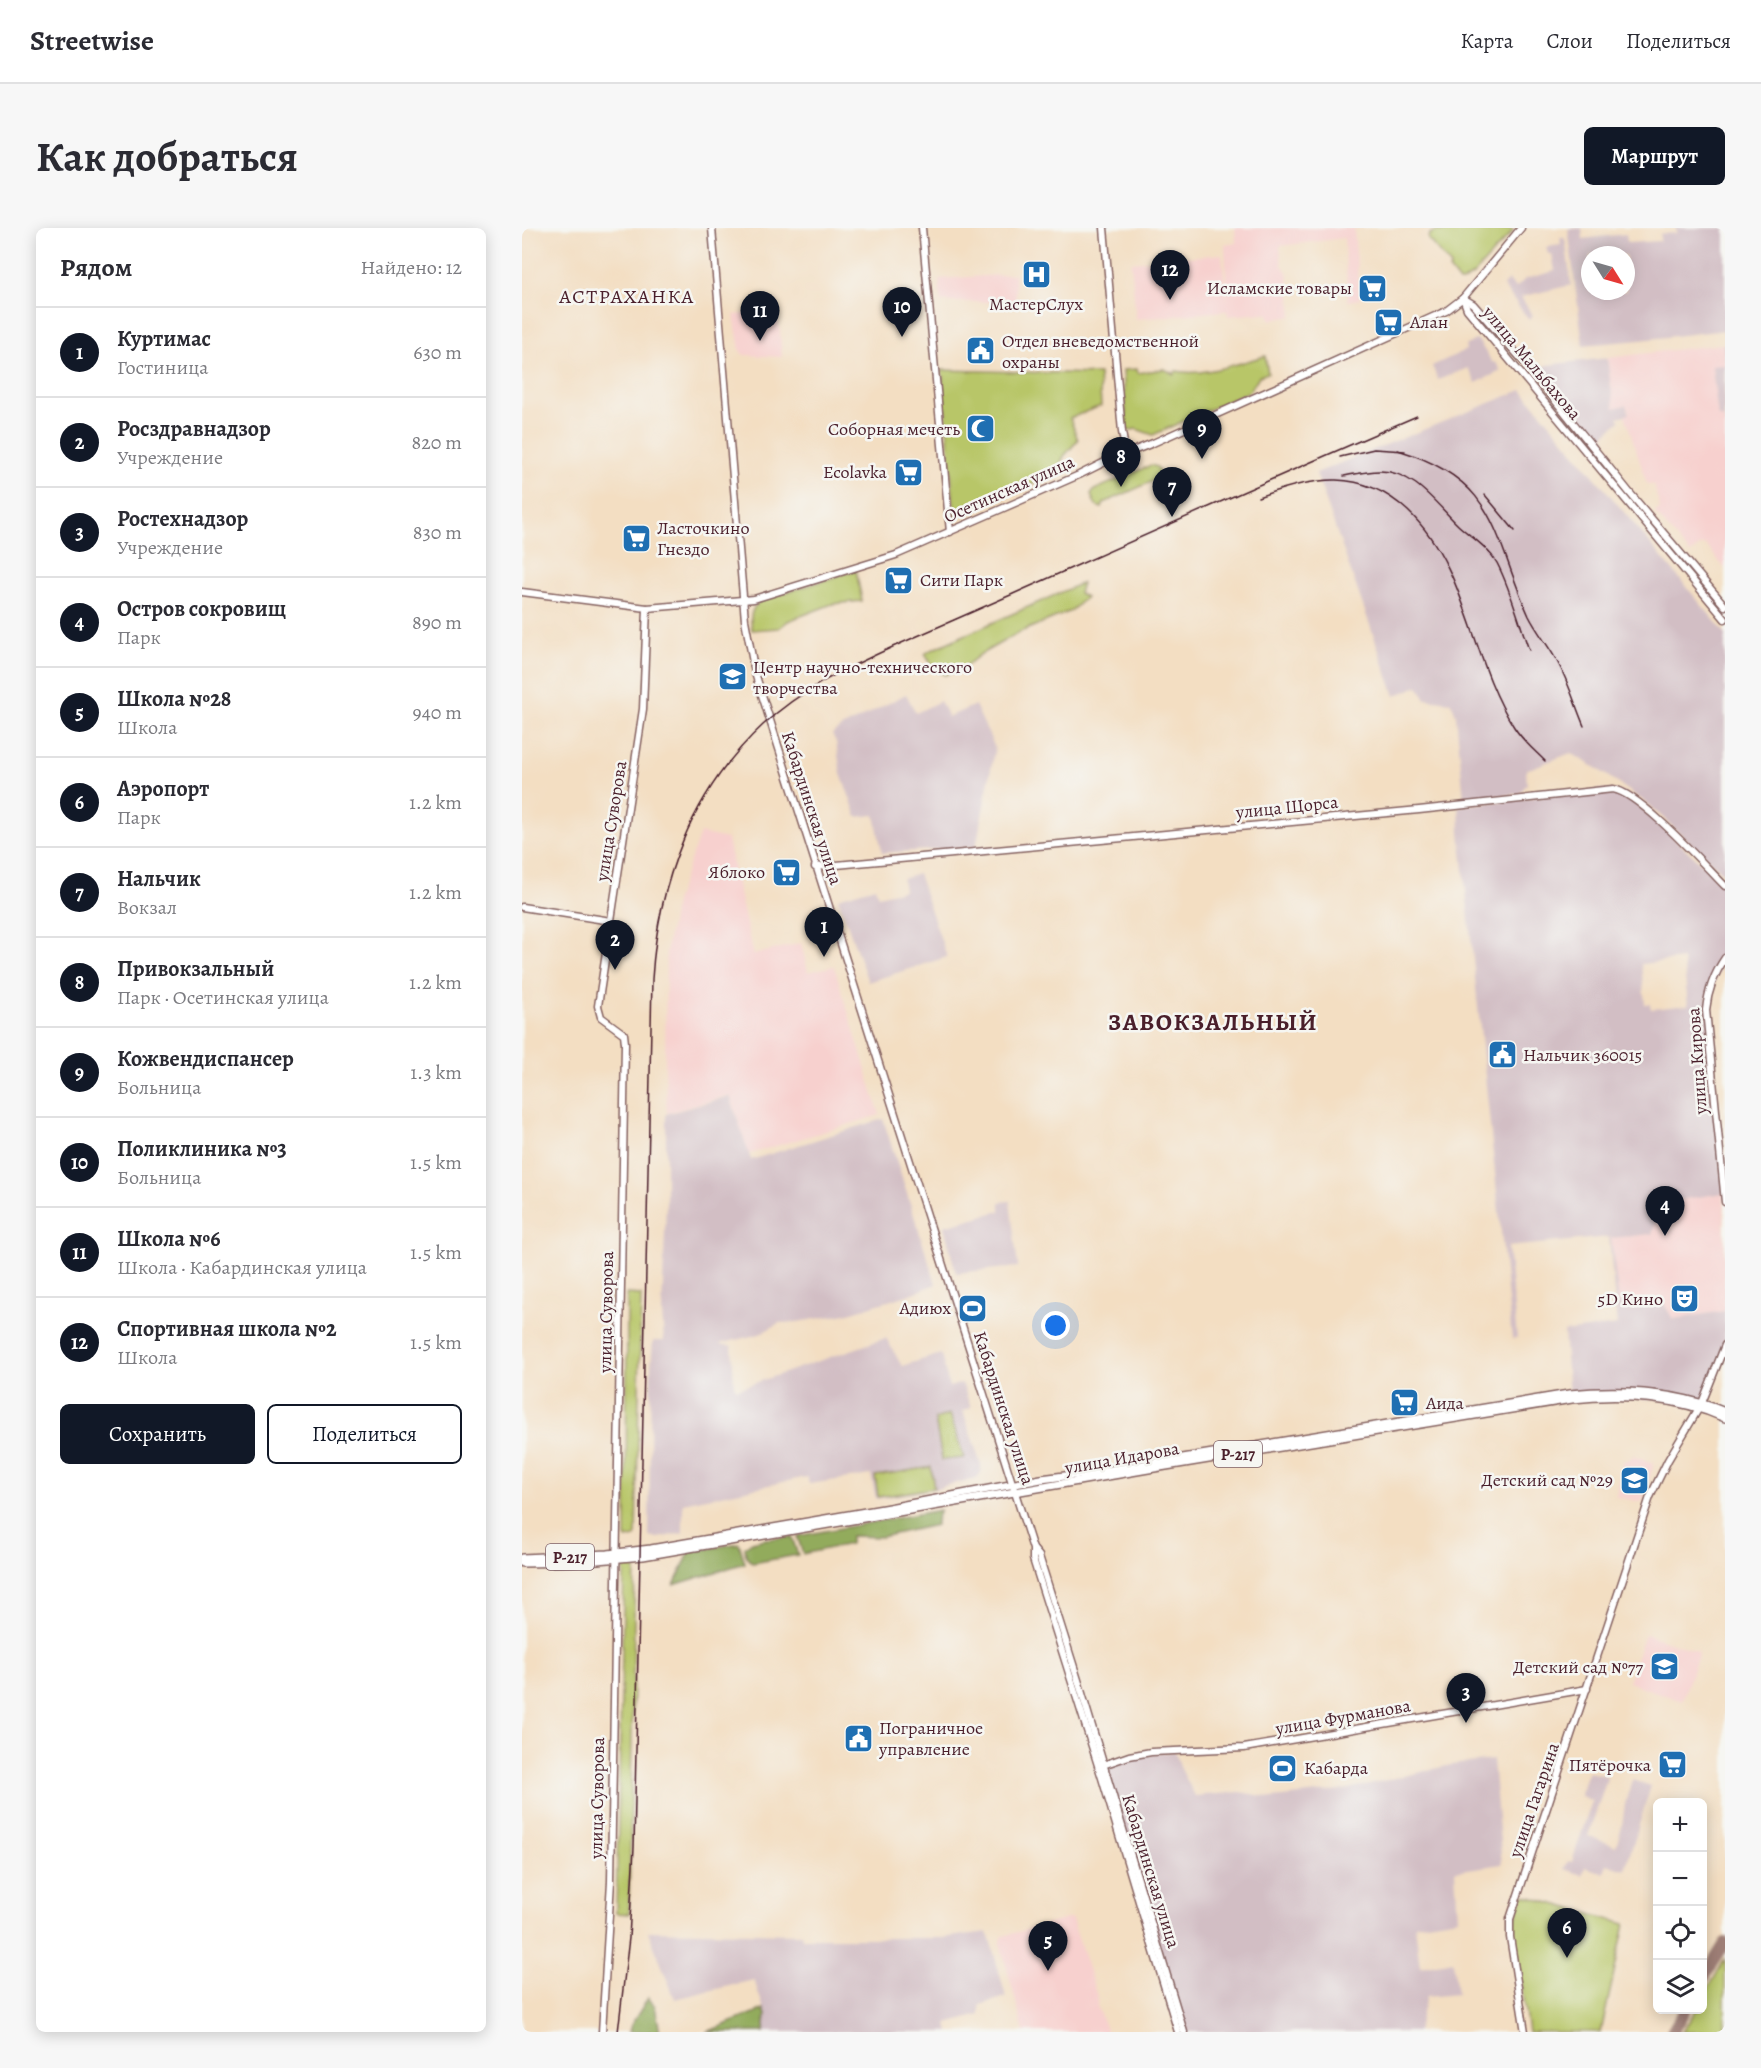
<!DOCTYPE html>
<html lang="ru">
<head>
<meta charset="utf-8">
<style>
  :root { --surface:#fff; --page:#f7f7f7; --text:#2b2b33; --muted:#7c7c81; --line:#e1e1e2; --accent:#111827 }
  body { margin:0; font-family:Alegreya,serif; background:var(--page); color:var(--text) }
  .controls { position:absolute; right:18px; bottom:18px; display:grid; overflow:hidden; border-radius:9px; box-shadow:0 3px 15px #0003 }
  .controls button { width:54px; height:54px; display:grid; place-items:center; padding:0; border:0; border-bottom:2px solid var(--line); background:var(--surface); color:var(--text); font:30px sans-serif }
  .compass { position:absolute; left:1059px; top:18px; width:54px; height:54px; border-radius:50%; background:var(--surface); box-shadow:0 3px 15px #0003; rotate:127deg }
  .you { position:absolute; left:534px; top:1098px; width:21px; height:21px; margin:-15px; border:4px solid #fff; border-radius:50%; background:#1a73e8; box-shadow:0 0 0 9px #1a73e833 }
  .badge { display:grid; place-items:center; width:39px; height:39px; border-radius:50%; background:var(--accent); color:#fff; font-size:20px; font-weight:700 }
  .pin { position:absolute; translate:-50% -50px; filter:drop-shadow(0 2px 3px #0008) }
  .pin::after { content:''; position:absolute; top:32px; width:21px; height:18px; background:inherit; clip-path:polygon(0 0,100% 0,50% 100%) }
  .list { margin:0; padding:0; list-style:none }
  h2 { display:flex; justify-content:space-between; align-items:center; height:78px; margin:0; padding:0 24px; font-size:26px }
  h2 small { font-size:20px; font-weight:400; color:var(--muted) }
  .list li { display:grid; grid-template-columns:39px 1fr auto; gap:18px; align-items:center; box-sizing:border-box; height:90px; padding:0 24px; border-top:2px solid var(--line) }
  .list b { display:block; font-size:22px; white-space:nowrap }
  .list p { margin:0; font-size:20px; white-space:nowrap; color:var(--muted) }
  .list em { font-size:20px; font-style:normal; color:var(--muted) }
  .actions { display:flex; gap:12px; padding:18px 24px }
  .actions a { flex:1; padding:14px 0; border:2px solid var(--accent); border-radius:9px; text-align:center; font-size:21px; color:var(--accent) }
  .actions .main { background:var(--accent); color:#fff }
  .icon { flex:none; width:33px; height:33px; fill:none; stroke:currentColor; stroke-width:2; stroke-linecap:round; stroke-linejoin:round }
  .map { position:relative; flex:none; width:1203px; height:1804px; overflow:hidden; border-radius:9px }
  header { display:flex; align-items:center; gap:36px; box-sizing:border-box; height:84px; padding:0 30px; background:var(--surface); border-bottom:2px solid var(--line) }
  header strong { font-size:28px }
  nav { display:flex; gap:33px; margin-inline-start:auto; font-size:21px }
  .intro { display:flex; align-items:center; justify-content:space-between; box-sizing:border-box; height:144px; padding:0 36px }
  h1 { margin:0; font-size:42px }
  .button { padding:15px 27px; border-radius:9px; background:var(--accent); color:#fff; font-size:21px; font-weight:700 }
  main { display:flex; gap:36px; padding:0 36px }
  aside { flex:1; background:var(--surface); border-radius:9px; box-shadow:0 3px 15px #0003 }
  .map>svg:first-child { display:block }
</style>
</head>
<body>
<header>
<strong>Streetwise</strong>
<nav><a>Карта</a><a>Слои</a><a>Поделиться</a></nav>
</header>
<div class="intro"><h1>Как добраться</h1><a class="button">Маршрут</a></div>
<main>
<aside>
<h2>Рядом<small>Найдено: 12</small></h2>
<ul class="list">
<li><span class="badge">1</span><div><b>Куртимас</b><p>Гостиница</p></div><em>630 m</em></li>
<li><span class="badge">2</span><div><b>Росздравнадзор</b><p>Учреждение</p></div><em>820 m</em></li>
<li><span class="badge">3</span><div><b>Ростехнадзор</b><p>Учреждение</p></div><em>830 m</em></li>
<li><span class="badge">4</span><div><b>Остров сокровищ</b><p>Парк</p></div><em>890 m</em></li>
<li><span class="badge">5</span><div><b>Школа №28</b><p>Школа</p></div><em>940 m</em></li>
<li><span class="badge">6</span><div><b>Аэропорт</b><p>Парк</p></div><em>1.2 km</em></li>
<li><span class="badge">7</span><div><b>Нальчик</b><p>Вокзал</p></div><em>1.2 km</em></li>
<li><span class="badge">8</span><div><b>Привокзальный</b><p>Парк · Осетинская улица</p></div><em>1.2 km</em></li>
<li><span class="badge">9</span><div><b>Кожвендиспансер</b><p>Больница</p></div><em>1.3 km</em></li>
<li><span class="badge">10</span><div><b>Поликлиника №3</b><p>Больница</p></div><em>1.5 km</em></li>
<li><span class="badge">11</span><div><b>Школа №6</b><p>Школа · Кабардинская улица</p></div><em>1.5 km</em></li>
<li><span class="badge">12</span><div><b>Спортивная школа №2</b><p>Школа</p></div><em>1.5 km</em></li>
</ul>
<div class="actions"><a class="main">Сохранить</a><a>Поделиться</a></div>
</aside>
<div class="map">
<svg width="1203" height="1804" viewBox="0 0 1203 1804">
  <rect width="100%" height="100%" fill="#f6f6f2"/>
  <filter id="ink" filterUnits="userSpaceOnUse"><feTurbulence type="fractalNoise" baseFrequency=".0167" numOctaves="2"/><feDisplacementMap in="SourceGraphic" scale="12" xChannelSelector="R" yChannelSelector="G"/><feConvolveMatrix kernelMatrix="1 2 1 2 8 2 1 2 1" color-interpolation-filters="sRGB"/></filter>
  <filter id="wash" filterUnits="userSpaceOnUse"><feTurbulence type="fractalNoise" baseFrequency=".008" numOctaves="4" result="noise"/><feDisplacementMap in="SourceGraphic" scale="24" xChannelSelector="R" yChannelSelector="G"/><feGaussianBlur stdDeviation="1.35" result="paint"/><feColorMatrix in="noise" values="0 0 0 0 0 0 0 0 0 0 0 0 0 0 0 0 0 1.4 0 .05"/><feComposite in="paint" operator="in"/></filter>
  <g filter="url(#wash)">
    <rect width="100%" height="100%" fill="#f3dec2"/>
    <g fill="#f7d0ce">
      <path d="M713 0H846L832 1 838 71 826 73 822 10 758 18 760 37 766 46 770 88 749 92 745 85 706 88 705 83 614 91 609 34 700 26 705 75 703 17 714 15Z"/>
      <path d="M493 46 494 74H419L417 51Z"/>
      <path d="M248 83V88L255 87 258 103 260 129 222 127 218 123 212 87Z"/>
      <path d="M1201 116 1203 138 1190 139 1196 189 1201 188 1203 195V341L1184 317H1179L1168 326 1133 285 1138 280 1132 257 1125 256 1103 187 1107 185 1104 177 1092 180 1085 130Z"/>
      <path d="M178 605 205 611 231 727 279 715 286 744 312 738 358 887 227 926 208 867 145 885 143 840 144 724 153 674Z"/>
      <path d="M1202 965 1203 1083 1151 1091 1139 1071 1097 1076 1089 1010 1130 1006 1135 988 1132 979 1147 976 1149 973Z"/>
      <path d="M1110 1228 1132 1235 1120 1274 1094 1269 1101 1233 1109 1232Z"/>
      <path d="M1123 1406 1177 1424 1160 1473 1106 1454Z"/>
      <path d="M545 1691H550L576 1771 575 1778 585 1804H502L478 1715 481 1708Z"/>
    </g>
    <g fill="#d2bec4" fill-rule="evenodd">
      <path d="M1060 0 1061 11 1104 6 1105 15 1138 13V6L1154 5V0H1203V102L1119 112 1061 117 1046 1ZM1068 27H1104V63H1068Z"/>
      <path d="M1038 9H1042L1044 15 1049 57 999 69 1011 88 1007 92 981 58 986 52 994 60 1003 51 1033 43 1030 26H1026L1024 19 1039 17Z"/>
      <path d="M955 111 970 134 974 135 979 143 954 155 946 140 916 152 910 138 944 122 943 118Z"/>
      <path d="M1201 116H1203L1202 195 1201 189H1196L1190 138 1203 137Z"/>
      <path d="M1085 130 1092 180 1104 177 1107 186 1096 189 1098 193 1081 208 1084 212 1078 217 1017 140 1025 137Z"/>
      <path d="M1000 162 1203 405V647L1126 576 1077 542 1049 525 1004 542 1005 556 997 566 942 571 934 487 929 474 904 471 896 458 873 468 794 245Z"/>
      <path d="M384 466 394 485 418 473 426 489 453 477 473 520 454 619 360 625 353 587 335 589 319 546 314 514 310 506 321 498 333 493Z"/>
      <path d="M1082 561 1103 564 1203 658V730L1185 770 1202 965 1150 973 1147 976 1133 979 1135 988 1130 1006 1089 1010 1097 1075 1139 1071 1151 1091 1203 1083V1117L1180 1175 1047 1166 1042 1104 1095 1097 1087 1009 986 1019 995 1110 990 1111 938 604 937 578ZM1161 731 1166 777 1129 781 1128 776H1123L1119 736Z"/>
      <path d="M396 646 425 729 346 754 316 670 353 659 356 668 382 662 380 651Z"/>
      <path d="M208 868 229 932 361 891 414 1056 386 1067 324 1086 275 1094 257 1095 238 1106 197 1116 210 1118 212 1158 215 1161 364 1110 380 1138 419 1126 427 1159 440 1155 449 1180 441 1183 459 1237V1244L454 1251 420 1258 419 1260 354 1271 349 1247 287 1256 285 1249 161 1275V1305L136 1310 127 1309 129 1138 131 1113H142L140 1083 144 975V886Z"/>
      <path d="M488 973 496 1039 434 1045 422 998 478 983V974Z"/>
      <path d="M653 1523 658 1539 673 1568 718 1564 751 1570 822 1562 929 1537 971 1532 980 1636 933 1643 936 1690 893 1697 898 1739 931 1733 935 1766 904 1769 895 1804H662L581 1537 592 1532Z"/>
      <path d="M1066 1544 1086 1548 1066 1608 1094 1618 1100 1598 1103 1576 1111 1552 1129 1558 1103 1642 1085 1636 1082 1645 1063 1639 1060 1647 1042 1641 1046 1633 1050 1634 1070 1573 1058 1568Z"/>
      <path d="M126 1703 280 1706V1710H420L466 1704 484 1769 458 1777V1787L425 1796 427 1804H242L244 1787 232 1752 153 1771Z"/>
    </g>
    <g fill="#b8c668" stroke="#81724a" stroke-width="1.5">
      <path d="M986 0 990 1 991 3 951 47 940 54H937L927 41 929 38 906 11 907 6 914 3Z"/>
      <path d="M743 128 746 145 737 148 728 163 631 207 614 201 605 203 601 142 615 141 616 145 642 141 652 146 654 143C682 149 715 135 743 128Z"/>
      <path d="M420 142 577 146 579 178 548 190 556 212 543 227 537 238 540 243 433 290Z"/>
      <path d="M629 237 635 239 640 250 638 254 635 255 631 253 582 275 580 280 574 278 569 267 572 262Z"/>
      <path d="M334 342 340 373 310 376 266 393 257 400 230 402C228 389 228 381 238 373Z"/>
      <path d="M560 355 557 365 564 369 549 383 498 404 459 426 441 440 423 447C413 442 409 436 403 426L409 422Z"/>
      <path d="M105 1066 119 1067 114 1309 104 1311Z"/>
      <path d="M428 1186 442 1230 420 1232 413 1191Z"/>
      <path d="M409 1239 412 1260 356 1269 353 1248Z"/>
      <path d="M106 1333H113L107 1686 94 1685 102 1339Z"/>
      <path d="M1001 1667 1103 1696 1079 1804H1006L991 1704 992 1694Z"/>
      <path d="M1203 1731V1804H1160L1174 1782H1180L1181 1770Z"/>
    </g>
    <g fill="#92ab5c" stroke="#6e6544" stroke-width="1.5">
      <path d="M418 1282 414 1292V1297L359 1309 329 1308 328 1316 281 1326 275 1308Z"/>
      <path d="M270 1309 276 1327 231 1335 224 1329 223 1319 230 1314 243 1311Z"/>
      <path d="M217 1315 223 1335 152 1357 168 1324Z"/>
      <path d="M126 1770 133 1778 138 1804H107L109 1797Z"/>
      <path d="M242 1781 244 1787 242 1804H185Z"/>
    </g>
    <g fill="none" stroke-linecap="round" stroke-linejoin="round">
      <g stroke="#9e7e76" stroke-width="12">
        <path d="M1180 1753 1203 1715"/>
        <path d="M1150 1804 1163 1782"/>
      </g>
    </g>
  </g>
  <g filter="url(#ink)">
    <g fill="none" stroke-linecap="round" stroke-linejoin="round">
      <defs>
        <g id="secondary">
          <path d="M190 0 223 392 233 445 511 1321V1331L580 1550 656 1804"/>
          <path d="M400 0 428 304"/>
          <path d="M582 0 600 204 604 226"/>
          <path d="M941 70 945 81 1203 391"/>
          <path d="M941 70 951 76 1003 135 1107 264 1203 378"/>
          <path d="M0 364 125 380 232 371 374 327 557 247 583 234 631 215 924 83 941 70 999 0"/>
          <path d="M293 639 897 582 1091 561C1118 565 1181 636 1203 658"/>
          <path d="M0 679 89 693"/>
          <path d="M1203 730C1192 746 1186 762 1184 782L1203 974"/>
          <path d="M512 1322 517 1328 556 1452 662 1804"/>
          <path d="M578 1538 607 1528 629 1524 722 1520 1065 1461"/>
          <path d="M80 1804 89 1653 103 815 102 806 79 789 76 778 121 481 125 380"/>
          <path d="M1003 1804 988 1709V1691L1128 1269 1146 1232 1180 1175 1203 1117"/>
        </g>
        <g id="primary">
          <path d="M0 1330 86 1326 129 1321 367 1280 519 1251 582 1243 1047 1166C1098 1161 1155 1164 1203 1184"/>
          <path d="M0 1335 53 1334 121 1328 638 1239 1050 1171C1100 1165 1156 1169 1203 1190"/>
        </g>
      </defs>
      <use href="#secondary" stroke="#856260" stroke-width="9"/>
      <use href="#primary" stroke="#856260" stroke-width="10"/>
      <use href="#secondary" stroke="#fff" stroke-width="6"/>
      <use href="#primary" stroke="#fff" stroke-width="7"/>
      <g stroke="#4a1f2b" stroke-width="1.5">
        <path d="M876 222C977 253 970 306 1007 388 1015 404 1027 418 1036 435 1047 455 1053 477 1062 498"/>
        <path d="M818 229 852 221 883 223"/>
        <path d="M822 248C833 246 846 243 858 243 892 243 914 276 936 297 949 309 966 319 975 335 989 362 997 394 1007 422"/>
        <path d="M963 267 993 303"/>
        <path d="M736 269C791 249 839 239 886 283 946 340 948 431 992 499 1000 512 1012 522 1023 533"/>
        <path d="M96 1804 107 1710 112 1619 130 751C136 655 169 564 241 497 280 460 327 439 375 417 414 400 452 383 491 366 626 306 760 246 895 188"/>
      </g>
    </g>
  </g>
  <defs>
    <symbol id="hospital-square" viewBox="-11 -11 22 22"><rect x="-9" y="-9" width="18" height="18" rx="4" fill="#1f6fb2" stroke="#f6f6f2"/><path d="M-5-5h3v3.5h4V-5h3V5h-3V1.5h-4V5h-3Z" fill="#fff"/></symbol>
    <symbol id="supermarket-square" viewBox="-11 -11 22 22"><rect x="-9" y="-9" width="18" height="18" rx="4" fill="#1f6fb2" stroke="#f6f6f2"/><path d="M-6-5.5h2.5l.6 2H6L4.5 2H-2.5L-4.4-4H-6ZM-1.5 3.2a1.3 1.3 0 1 0 .1 0ZM3 3.2a1.3 1.3 0 1 0 .1 0Z" fill="#fff"/></symbol>
    <symbol id="civic-square" viewBox="-11 -11 22 22"><rect x="-9" y="-9" width="18" height="18" rx="4" fill="#1f6fb2" stroke="#f6f6f2"/><path d="M-.6-6.5H3V-4.5H.6V-3L4-1V1h2V6H-6V1h2V-1L-.6-3ZM-1.2 2.5V6h2.4V2.5Z" fill="#fff"/></symbol>
    <symbol id="mosque-square" viewBox="-11 -11 22 22"><rect x="-9" y="-9" width="18" height="18" rx="4" fill="#1f6fb2" stroke="#f6f6f2"/><path d="M3.5-4.9A6 6 0 1 0 3.5 4.9A5 5 0 1 1 3.5-4.9Z" fill="#fff"/></symbol>
    <symbol id="school-square" viewBox="-11 -11 22 22"><rect x="-9" y="-9" width="18" height="18" rx="4" fill="#1f6fb2" stroke="#f6f6f2"/><path d="M0-5L7-2L0 1L-7-2ZM-4 1L0 2.5L4 1V4Q0 6-4 4Z" fill="#fff"/></symbol>
    <symbol id="theatre-square" viewBox="-11 -11 22 22"><rect x="-9" y="-9" width="18" height="18" rx="4" fill="#1f6fb2" stroke="#f6f6f2"/><path d="M-5-5.5Q0-4 5-5.5V0Q5 5 0 6Q-5 5-5 0ZM-3.3-2.5H-1v1.5H-3.3ZM1-2.5H3.3v1.5H1ZM-2.8 1Q0 5.5 2.8 1Z" fill="#fff"/></symbol>
    <symbol id="stadium-square" viewBox="-11 -11 22 22"><rect x="-9" y="-9" width="18" height="18" rx="4" fill="#1f6fb2" stroke="#f6f6f2"/><path d="M0-5a6.5 5 0 1 0 0 10a6.5 5 0 1 0 0-10ZM-3.5-1.8h7v3.6h-7Z" fill="#fff"/></symbol>
  </defs>
  <g fill-rule="evenodd">
    <use href="#hospital-square" x="498" y="30" width="33" height="33"/>
    <use href="#supermarket-square" x="834" y="44" width="33" height="33"/>
    <use href="#supermarket-square" x="850" y="78" width="33" height="33"/>
    <use href="#civic-square" x="442" y="106" width="33" height="33"/>
    <use href="#mosque-square" x="442" y="184" width="33" height="33"/>
    <use href="#supermarket-square" x="370" y="228" width="33" height="33"/>
    <use href="#supermarket-square" x="98" y="294" width="33" height="33"/>
    <use href="#supermarket-square" x="360" y="336" width="33" height="33"/>
    <use href="#school-square" x="194" y="432" width="33" height="33"/>
    <use href="#supermarket-square" x="248" y="628" width="33" height="33"/>
    <use href="#civic-square" x="964" y="810" width="33" height="33"/>
    <use href="#theatre-square" x="1146" y="1054" width="33" height="33"/>
    <use href="#stadium-square" x="434" y="1064" width="33" height="33"/>
    <use href="#supermarket-square" x="866" y="1158" width="33" height="33"/>
    <use href="#school-square" x="1096" y="1236" width="33" height="33"/>
    <use href="#school-square" x="1126" y="1422" width="33" height="33"/>
    <use href="#civic-square" x="320" y="1494" width="33" height="33"/>
    <use href="#supermarket-square" x="1134" y="1520" width="33" height="33"/>
    <use href="#stadium-square" x="744" y="1524" width="33" height="33"/>
  </g>
  <g text-anchor="middle" stroke-width="5" stroke-linejoin="round" paint-order="stroke">
    <g fill="#f6f6f2" stroke="#7e6067" stroke-width="1.5">
      <rect x="692" y="1213" width="48" height="26" rx="4.5"/>
      <rect x="24" y="1316" width="48" height="26" rx="4.5"/>
    </g>
    <g font-size="16" font-weight="bold" fill="#4a1f2b">
      <text x="716" y="1232">Р-217</text>
      <text x="48" y="1335">Р-217</text>
    </g>
    <g font-size="18" fill="#4a1f2b" stroke="#f6f6f2" text-anchor="end">
      <text x="830" y="66">Исламские товары</text>
      <text x="514" y="82" text-anchor="middle">МастерСлух</text>
      <text x="888" y="100" text-anchor="start">Алан</text>
      <text x="480" y="119" text-anchor="start">Отдел вневедомственной<tspan x="480" dy="21">охраны</tspan></text>
      <text x="438" y="207">Соборная мечеть</text>
      <text x="365" y="250">Ecolavka</text>
      <text x="135" y="306" text-anchor="start">Ласточкино<tspan x="135" dy="21">Гнездо</tspan></text>
      <text x="398" y="358" text-anchor="start">Сити Парк</text>
      <text x="231" y="445" text-anchor="start">Центр научно-технического<tspan x="231" dy="21">творчества</tspan></text>
      <text x="243" y="650">Яблоко</text>
      <text x="1001" y="833" text-anchor="start">Нальчик 360015</text>
      <text x="1141" y="1077">5D Кино</text>
      <text x="429" y="1086">Адиюх</text>
      <text x="904" y="1181" text-anchor="start">Аида</text>
      <text x="1091" y="1258">Детский сад №29</text>
      <text x="1121" y="1445">Детский сад №77</text>
      <text x="357" y="1506" text-anchor="start">Пограничное<tspan x="357" dy="21">управление</tspan></text>
      <text x="1129" y="1543">Пятёрочка</text>
      <text x="782" y="1546" text-anchor="start">Кабарда</text>
    </g>
    <g font-size="18" fill="#4a1f2b" stroke="#f6f6f2">
      <text transform="translate(1010 135) rotate(50)" y="6">улица Мальбахова</text>
      <text transform="translate(487 261) rotate(-24)" y="6">Осетинская улица</text>
      <text transform="translate(765 579) rotate(-6)" y="6">улица Щорса</text>
      <text transform="translate(290 580) rotate(72)" y="6">Кабардинская улица</text>
      <text transform="translate(89 593) rotate(-81)" y="6">улица Суворова</text>
      <text transform="translate(1175 833) rotate(-94)" y="6">улица Кирова</text>
      <text transform="translate(84 1084) rotate(-89)" y="6">улица Суворова</text>
      <text transform="translate(482 1180) rotate(72)" y="6">Кабардинская улица</text>
      <text transform="translate(600 1230) rotate(-10)" y="6">улица Идарова</text>
      <text transform="translate(821 1489) rotate(-10)" y="6">улица Фурманова</text>
      <text transform="translate(75 1570) rotate(-89)" y="6">улица Суворова</text>
      <text transform="translate(1012 1572) rotate(-71)" y="6">улица Гагарина</text>
      <text transform="translate(629 1643) rotate(73)" y="6">Кабардинская улица</text>
    </g>
    <g font-size="20" letter-spacing="1.5" fill="#4a1f2b" stroke="#f6f6f2">
      <text x="105" y="75">АСТРАХАНКА</text>
    </g>
    <g font-size="24" font-weight="bold" letter-spacing="1.5" fill="#4a1f2b" stroke="#f6f6f2">
      <text x="691" y="802">ЗАВОКЗАЛЬНЫЙ</text>
    </g>
  </g>
</svg>
<div class="controls">
<button>+</button>
<button>−</button>
<button><svg class="icon" aria-label="locate" viewBox="0 0 24 24"><circle cx="12" cy="12" r="6"/><path d="M12 2v4M12 18v4M2 12h4M18 12h4"/></svg></button>
<button><svg class="icon" aria-label="layers" viewBox="0 0 24 24"><path d="M12 4l9 5-9 5-9-5zM3 14l9 5 9-5"/></svg></button>
</div>
<svg class="compass" viewBox="-18 -18 36 36"><path d="M0-13l5 13h-10z" fill="#e53935"/><path d="M0 13l5-13h-10z" fill="#7c7c81"/></svg>
<div class="you"></div>
<div class="pin badge" style="left:302px;top:729px">1</div>
<div class="pin badge" style="left:93px;top:742px">2</div>
<div class="pin badge" style="left:944px;top:1495px">3</div>
<div class="pin badge" style="left:1143px;top:1008px">4</div>
<div class="pin badge" style="left:526px;top:1743px">5</div>
<div class="pin badge" style="left:1045px;top:1730px">6</div>
<div class="pin badge" style="left:650px;top:289px">7</div>
<div class="pin badge" style="left:599px;top:259px">8</div>
<div class="pin badge" style="left:680px;top:231px">9</div>
<div class="pin badge" style="left:380px;top:109px">10</div>
<div class="pin badge" style="left:238px;top:113px">11</div>
<div class="pin badge" style="left:648px;top:72px">12</div>
</div>
</main>
</body>
</html>
